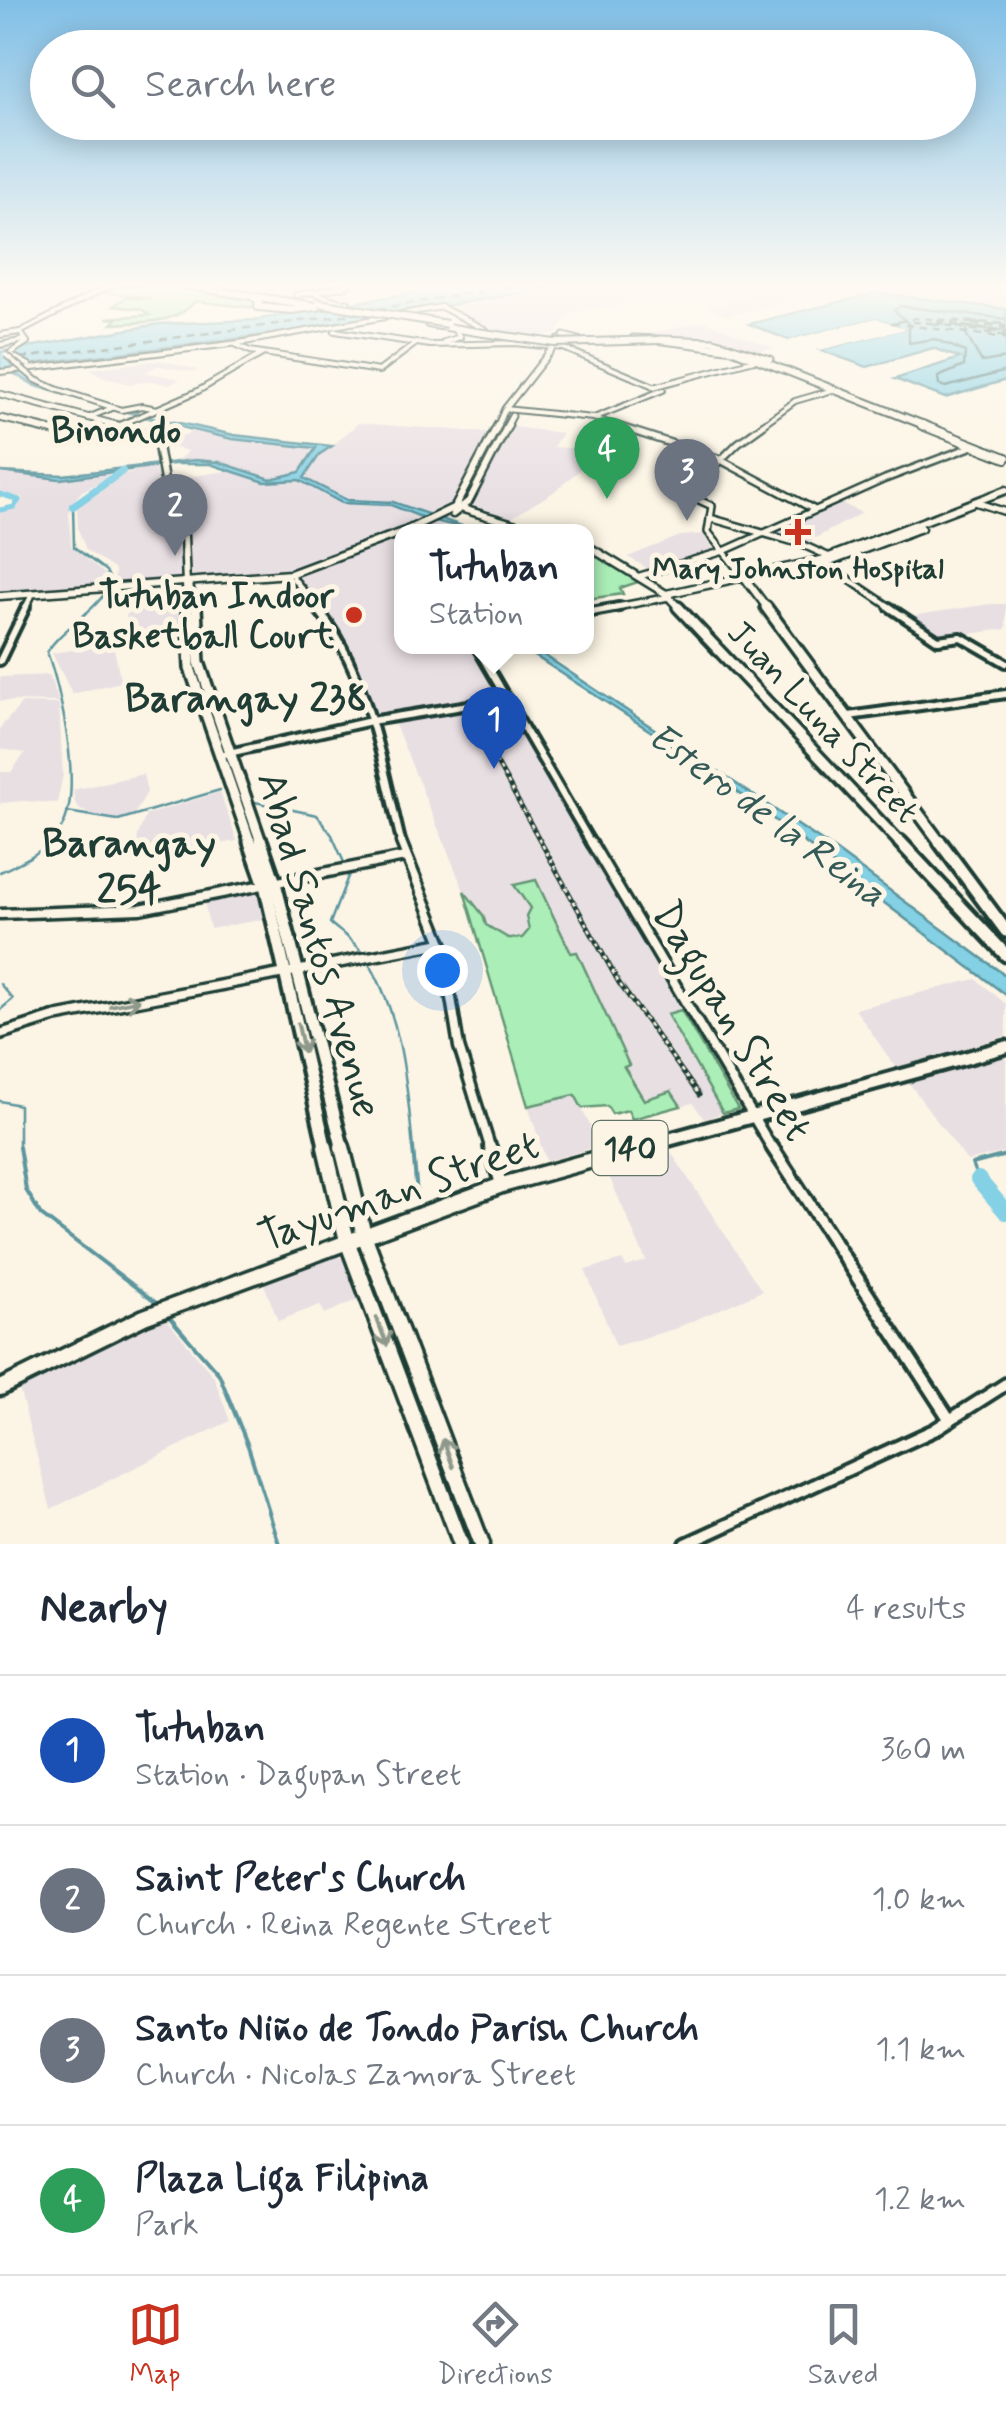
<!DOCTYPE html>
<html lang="en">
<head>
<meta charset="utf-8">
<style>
  :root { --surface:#fff; --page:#f6f6f7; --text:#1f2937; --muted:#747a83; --line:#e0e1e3; --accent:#c8321e }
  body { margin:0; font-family:Mynerve,sans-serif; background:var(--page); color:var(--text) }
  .you { position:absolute; left:442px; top:970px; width:35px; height:35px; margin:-25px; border:8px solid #fff; border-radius:50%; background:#1a73e8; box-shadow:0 0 0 15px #1a73e833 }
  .badge { display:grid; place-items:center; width:65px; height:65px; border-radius:50%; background:var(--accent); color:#fff; font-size:32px; font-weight:700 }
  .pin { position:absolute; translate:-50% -82px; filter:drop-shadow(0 2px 5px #0008) }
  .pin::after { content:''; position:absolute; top:52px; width:35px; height:30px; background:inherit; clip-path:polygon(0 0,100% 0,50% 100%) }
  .popup { position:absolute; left:394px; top:524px; width:200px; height:130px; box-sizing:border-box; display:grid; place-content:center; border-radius:20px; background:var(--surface); filter:drop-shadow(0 2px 8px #0005); font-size:32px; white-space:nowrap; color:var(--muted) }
  .popup b { font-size:38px; color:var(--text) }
  .popup::after { content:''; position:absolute; left:50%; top:100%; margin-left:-20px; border:20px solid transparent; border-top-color:var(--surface) }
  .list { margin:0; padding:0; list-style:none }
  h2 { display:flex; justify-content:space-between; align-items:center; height:130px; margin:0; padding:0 40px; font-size:42px }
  h2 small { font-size:32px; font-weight:400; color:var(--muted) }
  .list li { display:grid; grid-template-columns:65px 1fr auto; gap:30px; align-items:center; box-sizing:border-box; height:150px; padding:0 40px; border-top:2px solid var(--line) }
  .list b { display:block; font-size:38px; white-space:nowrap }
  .list p { margin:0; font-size:32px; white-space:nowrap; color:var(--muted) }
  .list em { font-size:32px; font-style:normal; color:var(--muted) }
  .icon { flex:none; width:55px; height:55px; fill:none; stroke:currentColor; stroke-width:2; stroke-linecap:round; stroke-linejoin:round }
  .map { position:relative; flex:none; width:1006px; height:1544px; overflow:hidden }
  .search { position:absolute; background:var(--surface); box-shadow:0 5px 25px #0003; left:30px; right:30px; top:30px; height:110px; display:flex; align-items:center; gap:25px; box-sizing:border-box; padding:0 35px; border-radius:55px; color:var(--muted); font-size:38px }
  .sheet { height:730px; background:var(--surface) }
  nav { display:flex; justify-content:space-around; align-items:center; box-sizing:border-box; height:140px; border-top:2px solid var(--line); background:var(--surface); font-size:28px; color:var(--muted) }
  nav a { display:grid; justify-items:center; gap:5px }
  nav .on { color:var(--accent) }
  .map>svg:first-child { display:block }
</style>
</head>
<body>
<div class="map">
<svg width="1006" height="1544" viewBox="0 0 1006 1544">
  <rect width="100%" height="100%" fill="#fcf5e5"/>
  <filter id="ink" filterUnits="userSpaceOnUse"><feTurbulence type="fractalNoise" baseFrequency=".01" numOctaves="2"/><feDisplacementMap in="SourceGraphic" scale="20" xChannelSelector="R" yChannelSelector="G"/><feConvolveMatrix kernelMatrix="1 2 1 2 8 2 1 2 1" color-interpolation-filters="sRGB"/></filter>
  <g filter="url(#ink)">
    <g fill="#e8dfe3">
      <path d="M562 286H640L624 289 648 300 570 313 557 333 532 337 480 329 446 307Z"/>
      <path d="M725 286H970L1006 295V309L851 289 726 316 706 306 750 296Z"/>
      <path d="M704 321 774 348 754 351 708 338 648 334Z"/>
      <path d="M161 360 199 370 193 372 158 366 145 372 180 379 170 385 152 381 131 384 101 377 89 369Z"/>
      <path d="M358 423 495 433 499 425 562 433 553 447 604 450 552 493 503 523 465 511 437 524 458 531 402 532V646L482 647 511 697 371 721 337 631 294 578 196 587 183 544 187 582 114 586 115 570 86 550 78 529 77 508 84 496 120 475 154 466 171 509 160 481 239 469 220 461 178 460 188 451 163 445 193 431 230 440 329 449Z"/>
      <path d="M96 471 113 476 82 491 72 503 69 513 71 546 107 576 106 586 0 593V512L15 509 23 498 0 492V472L60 479Z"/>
      <path d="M841 503 862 513 806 543 772 533Z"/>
      <path d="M704 534 715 552 650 570 628 557 680 536Z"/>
      <path d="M182 589 179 629 122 635 130 600 147 598V592Z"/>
      <path d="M990 604H1006V629L940 638 909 616Z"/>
      <path d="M113 644 121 682 72 694 52 653Z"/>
      <path d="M49 675 59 702 0 701V677Z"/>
      <path d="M22 703 59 704 63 775 57 803 24 801 1 803 0 806V772H11L25 753 0 749V728Z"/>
      <path d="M504 703 681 1010 667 1015 723 1113 704 1119 693 1103 681 1106 671 1091 645 1100 623 1066 629 1064 577 953 483 950 462 886 393 720Z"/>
      <path d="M143 774 147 792 134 815 120 819 94 815 80 810 75 803 73 790Z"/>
      <path d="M220 792 237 841 135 859 138 835 146 815Z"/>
      <path d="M257 890 265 919 210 929 204 901Z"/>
      <path d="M976 979 1006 1004V1036L896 1068 855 1009Z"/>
      <path d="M1006 1057V1152L967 1161 908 1082Z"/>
      <path d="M575 1095 600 1146 546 1161 528 1106Z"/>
      <path d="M669 1149 762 1291 674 1329 616 1346 585 1270 622 1260 626 1267 646 1261 605 1167Z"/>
      <path d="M335 1254 344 1260 359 1299 325 1314 320 1305 278 1321 263 1282Z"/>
      <path d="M165 1317 214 1377 230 1421 51 1509 18 1385Z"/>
    </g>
    <g fill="#abeeb7" stroke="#659676" stroke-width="2.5">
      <path d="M120 286H178L250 297 256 301V308L195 301C177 325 139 322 112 324L117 319 106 318 149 315 141 309 113 306 126 297 151 299 106 292Z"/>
      <path d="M590 549 641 581 620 588 623 594 587 599Z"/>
      <path d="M536 880 571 953 577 952 629 1065 624 1067 644 1100 671 1091 681 1106 632 1119 628 1110 612 1114 607 1106 582 1108 575 1095 528 1106 464 891 483 915 486 925 508 938H522L529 930 526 916 530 908 514 885Z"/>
      <path d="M681 1010 738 1109 723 1113 667 1014Z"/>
    </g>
    <g fill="#84d0e4" stroke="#5c959e" stroke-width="2.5">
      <path d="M450 286H560L306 330 40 363 27 367V371L46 383 148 416 234 435 332 446 320 454 304 478 347 500 393 502 476 531 426 519 391 505 342 503 299 480 265 482 210 464H174L60 479 0 472 63 475 195 460 219 462 271 479 300 472 316 448 232 439 189 429 72 397 36 386 8 370 0 371V352L159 324 254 320Z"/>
      <path d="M877 293 1006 309V380L945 398 895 379 960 358 933 348 867 367 820 350 904 329 876 318 789 340 749 324Z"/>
      <path d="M521 647H532L835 850 1006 976V995L698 762Z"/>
    </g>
    <path fill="#fcf5e5" d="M876 318 906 329 820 350 815 348 889 328 875 323 798 343 789 340Z"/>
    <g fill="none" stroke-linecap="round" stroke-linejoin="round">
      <g stroke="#47787a" stroke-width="2.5">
        <path d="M1006 319 900 306 894 310 909 324V343L935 339 965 352 964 366 938 377 939 385 946 387 1006 371"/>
        <path d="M1006 331 969 327 965 333 982 362 1006 358"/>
      </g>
      <g stroke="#5c959e" stroke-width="2.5">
        <path d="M255 802 317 815 332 835 349 874 330 923C341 933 357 943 364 955 402 1013 407 1083 413 1150"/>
        <path d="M67 812 118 820 220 790"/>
        <path d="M0 872C22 862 50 849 62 827 83 790 61 690 47 652 64 625 99 611 111 582L106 571 74 547 73 506"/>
        <path d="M0 984 13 999 0 1010"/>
        <path d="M0 1101 19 1105V1150"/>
      </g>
      <g stroke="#5c959e" stroke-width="4">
        <path d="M19 1147 26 1190 41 1215 155 1302"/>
        <path d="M413 1147 417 1196"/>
        <path d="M978 1179 972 1164 1006 1155"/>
        <path d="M171 1319 219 1374 248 1446 279 1544"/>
      </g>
      <path stroke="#84d0e4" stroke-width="5" d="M0 494 19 500 14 507 0 510"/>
      <path stroke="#84d0e4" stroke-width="8" d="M73 506 122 471"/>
      <path stroke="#84d0e4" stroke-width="16" d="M978 1179 1006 1212"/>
      <g stroke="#335a57" stroke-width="2.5" stroke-dasharray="8 6" stroke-linecap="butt">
        <path d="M378 309 510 286"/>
        <path d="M937 321 974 323"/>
        <path d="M897 322 916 318 1006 324"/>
        <path d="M912 322 934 323"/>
        <path d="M973 322 1006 326"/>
        <path d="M891 323 1006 338"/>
        <path d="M937 323 1006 331"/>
        <path d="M932 324 959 327"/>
        <path d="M972 324 1006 328"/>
        <path d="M962 326 1006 333"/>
        <path d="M957 327 1006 336"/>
        <path d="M21 358 360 313"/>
      </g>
      <defs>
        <g id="minor-far4">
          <path d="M316 294 345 303"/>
          <path d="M296 295 347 286"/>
          <path d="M441 307 486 330"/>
          <path d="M335 331 430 345 515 343 564 348"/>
          <path d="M20 332 27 342 9 354 29 365"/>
          <path d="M0 335 20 332 109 286"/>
          <path d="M444 342 460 337 455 330"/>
          <path d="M235 344 250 351 379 371 415 344"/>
          <path d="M0 345 25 340"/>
          <path d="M561 347 656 387"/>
          <path d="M0 372 239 343 441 307"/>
          <path d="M653 387 758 359"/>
          <path d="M56 389 121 410 142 406 157 409"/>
          <path d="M505 409 593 418 622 427"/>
          <path d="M90 417 112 408"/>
          <path d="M594 418 663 390"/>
          <path d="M120 425 198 391 262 354"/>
          <path d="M759 427 795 401 833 390"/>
        </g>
        <g id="minor-far3">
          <path d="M614 425 717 458 813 509"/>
          <path d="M975 502 1006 512"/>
          <path d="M710 518 801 544 832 558"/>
          <path d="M823 562 893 609"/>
          <path d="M640 576 724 551 885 479 973 446"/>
          <path d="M744 577 708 532 712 506 686 494 738 443 763 425"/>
          <path d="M293 578 318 609"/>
          <path d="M25 609 31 597"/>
          <path d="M606 609 669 597"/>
        </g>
        <g id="minor-far2">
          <path d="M316 607C369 672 382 765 402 845"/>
          <path d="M889 607 938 640 961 637 1006 663"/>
          <path d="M586 613 619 607"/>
          <path d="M476 646 592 845"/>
          <path d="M0 661 26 607"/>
          <path d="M849 716 1006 694"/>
          <path d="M220 755 371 721 505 699"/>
        </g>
        <g id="minor-far1">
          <path d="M401 842 442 943 459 1047 491 1150"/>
          <path d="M591 842 773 1150"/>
          <path d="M0 914 140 909 405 857"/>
          <path d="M0 1034 54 1017 442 943"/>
        </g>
        <g id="minor">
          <path d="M490 1147 501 1184"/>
          <path d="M772 1147 950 1420"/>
          <path d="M686 1544 934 1430 1006 1384"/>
        </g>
        <g id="major-far4">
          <path d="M564 336 579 340"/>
          <path d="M633 338 714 341 770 359"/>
          <path d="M0 394 124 427"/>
          <path d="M0 418 38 427"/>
          <path d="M497 427 505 409 559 340"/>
          <path d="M506 427 512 416"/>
        </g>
        <g id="major-far3">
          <path d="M28 425 61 433 100 431 164 442"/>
          <path d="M115 425 168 439"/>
          <path d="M163 442 158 446 165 486 184 536 187 609"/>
          <path d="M463 509 540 532"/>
          <path d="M453 514 469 501 508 425"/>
          <path d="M403 532 455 507 498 425"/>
          <path d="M586 545 666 594 680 609"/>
          <path d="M814 568 921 528"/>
          <path d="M744 577 768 609"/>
          <path d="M189 586 197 609"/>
          <path d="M666 594 821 560 1006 490"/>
          <path d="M0 596 290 574 402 532"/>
        </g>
        <g id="major-far2">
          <path d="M187 607 190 668 251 845"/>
          <path d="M196 607 199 662 262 845"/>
          <path d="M678 607 902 845"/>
          <path d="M766 607 942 845"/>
        </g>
        <g id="major-far1">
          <path d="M250 842 265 885 326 1150"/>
          <path d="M261 842 275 883 343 1150"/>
          <path d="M900 842 1006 955"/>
          <path d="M940 842 1006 931"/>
          <path d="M630 1150 1006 1047"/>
        </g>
        <g id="major">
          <path d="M325 1147 347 1241 461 1544"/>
          <path d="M342 1147 364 1235 482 1544"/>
          <path d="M0 1388 144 1317 502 1185 639 1147"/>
        </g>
        <g id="highway-far1">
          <path d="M188 286 315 306"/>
          <path d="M253 297 259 300 258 307 291 310 347 303"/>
          <path d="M428 324 477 332"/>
          <path d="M659 340 731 349 929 427"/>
        </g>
        <path id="highway" d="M922 425 1006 458"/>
      </defs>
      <use href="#minor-far4" stroke="#1f3d34" stroke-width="8"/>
      <use href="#minor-far3" stroke="#1f3d34" stroke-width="10"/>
      <use href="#minor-far2" stroke="#1f3d34" stroke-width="14"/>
      <use href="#minor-far1" stroke="#1f3d34" stroke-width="15"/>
      <use href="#minor" stroke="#1f3d34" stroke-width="18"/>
      <use href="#major-far4" stroke="#1f3d34" stroke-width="9"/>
      <use href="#major-far3" stroke="#1f3d34" stroke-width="11"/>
      <use href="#major-far2" stroke="#1f3d34" stroke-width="16"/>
      <use href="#major-far1" stroke="#1f3d34" stroke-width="19"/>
      <use href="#major" stroke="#1f3d34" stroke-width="21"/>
      <use href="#highway-far1" stroke="#1f3d34" stroke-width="10"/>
      <use href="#highway" stroke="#1f3d34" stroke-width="12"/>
      <use href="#minor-far4" stroke="#fcf5e5" stroke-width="4"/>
      <use href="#minor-far3" stroke="#fcf5e5" stroke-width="5"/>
      <use href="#minor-far2" stroke="#fcf5e5" stroke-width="6"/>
      <use href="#minor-far1" stroke="#fcf5e5" stroke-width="8"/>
      <use href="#minor" stroke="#fcf5e5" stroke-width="10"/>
      <use href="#major-far4" stroke="#fcf5e5" stroke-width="5"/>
      <use href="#major-far3" stroke="#fcf5e5" stroke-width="6"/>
      <use href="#major-far2" stroke="#fcf5e5" stroke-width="9"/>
      <use href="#major-far1" stroke="#fcf5e5" stroke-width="11"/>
      <use href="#major" stroke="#fcf5e5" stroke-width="14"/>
      <use href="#highway-far1" stroke="#fcf5e5" stroke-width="6"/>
      <use href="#highway" stroke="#fcf5e5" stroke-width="8"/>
      <defs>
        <path id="rail" d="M488 747 619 983 699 1095"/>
      </defs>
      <use href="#rail" stroke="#1f3d34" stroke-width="5"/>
      <use href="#rail" stroke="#fcf5e5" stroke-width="2.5" stroke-dasharray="4" stroke-linecap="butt"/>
      <defs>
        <path id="minor-bridge" d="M6 355 36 380 56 389"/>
        <g id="highway-bridge">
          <path d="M319 303 447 324"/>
          <path d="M477 332 555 343 659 340"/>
        </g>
      </defs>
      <use href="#minor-bridge" stroke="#1f3d34" stroke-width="8" stroke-linecap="butt"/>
      <use href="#highway-bridge" stroke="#1f3d34" stroke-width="10" stroke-linecap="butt"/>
      <use href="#minor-bridge" stroke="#fcf5e5" stroke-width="4"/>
      <use href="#highway-bridge" stroke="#fcf5e5" stroke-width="6"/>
    </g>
    <defs><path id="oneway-shaft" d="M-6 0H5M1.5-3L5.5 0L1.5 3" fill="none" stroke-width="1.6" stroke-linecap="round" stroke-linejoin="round" transform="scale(2.5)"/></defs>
    <g stroke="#8e998c">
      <use href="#oneway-shaft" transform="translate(125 1003) rotate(-11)"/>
      <use href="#oneway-shaft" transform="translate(301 1038) rotate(77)"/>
      <use href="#oneway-shaft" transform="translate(382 1332) rotate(69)"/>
      <use href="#oneway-shaft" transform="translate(448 1453) rotate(-110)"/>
    </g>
  </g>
  <linearGradient id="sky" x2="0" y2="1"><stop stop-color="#80bfe6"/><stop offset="0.57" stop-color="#fefaf3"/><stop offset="1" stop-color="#fefaf3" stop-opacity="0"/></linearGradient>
  <rect width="1006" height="502" fill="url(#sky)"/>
  <g fill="#c8321e" stroke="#fcf5e5" stroke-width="4">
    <path d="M793 517h10v10h10v10h-10v10h-10v-10h-10v-10h10z"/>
    <circle cx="354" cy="615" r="10"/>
  </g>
  <g text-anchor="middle" stroke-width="10" stroke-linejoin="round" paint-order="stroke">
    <g font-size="30" font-weight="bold" fill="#1f3d34" stroke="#fcf5e5">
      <text x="798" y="578">Mary Johnston Hospital</text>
    </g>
    <rect fill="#fcf5e5" stroke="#617469" stroke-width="2.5" x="592.5" y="1121" width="75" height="54" rx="8"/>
    <g font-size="32" font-weight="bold" fill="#1f3d34">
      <text x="630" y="1159">140</text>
    </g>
    <g font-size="35" font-weight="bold" fill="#1f3d34" stroke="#fcf5e5" text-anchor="end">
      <text x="334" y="607">Tutuban Indoor<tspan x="334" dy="40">Basketball Court</tspan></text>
    </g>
    <g font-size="35" fill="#1f3d34" stroke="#fcf5e5">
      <text transform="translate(824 721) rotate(47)" y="12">Juan Luna Street</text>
    </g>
    <g font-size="38" font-weight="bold" fill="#1f3d34" stroke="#fcf5e5">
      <text x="116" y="442">Binondo</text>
    </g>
    <g font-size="38" font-style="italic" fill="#335a57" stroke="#fcf5e5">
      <text transform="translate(768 814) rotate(36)" y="13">Estero de la Reina</text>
    </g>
    <g font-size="40" font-weight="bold" fill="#1f3d34" stroke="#fcf5e5">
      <text x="246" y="711">Barangay 238</text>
      <text x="129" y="856">Barangay<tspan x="129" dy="46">254</tspan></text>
    </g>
    <g font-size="42" fill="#1f3d34" stroke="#fcf5e5">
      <text transform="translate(321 944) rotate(74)" y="15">Abad Santos Avenue</text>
      <text transform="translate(734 1020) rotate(59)" y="15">Dagupan Street</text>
      <text transform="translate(398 1189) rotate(-19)" y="15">Tayuman Street</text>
    </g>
  </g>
</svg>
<div class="you"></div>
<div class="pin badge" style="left:494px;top:769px;background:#1a4fb4">1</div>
<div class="popup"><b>Tutuban</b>Station</div>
<div class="pin badge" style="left:175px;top:556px;background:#6b7280">2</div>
<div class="pin badge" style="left:687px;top:521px;background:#6b7280">3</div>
<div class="pin badge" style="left:607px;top:499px;background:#2e9e5b">4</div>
<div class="search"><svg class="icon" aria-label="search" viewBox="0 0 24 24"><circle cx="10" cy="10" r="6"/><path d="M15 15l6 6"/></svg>Search here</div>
</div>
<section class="sheet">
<h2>Nearby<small>4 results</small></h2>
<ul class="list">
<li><span class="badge" style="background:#1a4fb4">1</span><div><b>Tutuban</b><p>Station · Dagupan Street</p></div><em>360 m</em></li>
<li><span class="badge" style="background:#6b7280">2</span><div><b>Saint Peter's Church</b><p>Church · Reina Regente Street</p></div><em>1.0 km</em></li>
<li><span class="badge" style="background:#6b7280">3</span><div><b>Santo Niño de Tondo Parish Church</b><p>Church · Nicolas Zamora Street</p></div><em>1.1 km</em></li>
<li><span class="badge" style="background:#2e9e5b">4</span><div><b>Plaza Liga Filipina</b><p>Park</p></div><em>1.2 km</em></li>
</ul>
</section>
<nav>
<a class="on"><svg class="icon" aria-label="map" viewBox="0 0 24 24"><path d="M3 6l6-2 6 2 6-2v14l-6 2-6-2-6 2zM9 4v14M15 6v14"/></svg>Map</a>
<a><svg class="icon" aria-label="directions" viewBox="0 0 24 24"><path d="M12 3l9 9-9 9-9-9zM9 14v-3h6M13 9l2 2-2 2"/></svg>Directions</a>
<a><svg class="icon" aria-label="saved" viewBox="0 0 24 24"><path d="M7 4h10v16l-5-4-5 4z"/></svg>Saved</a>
</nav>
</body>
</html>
